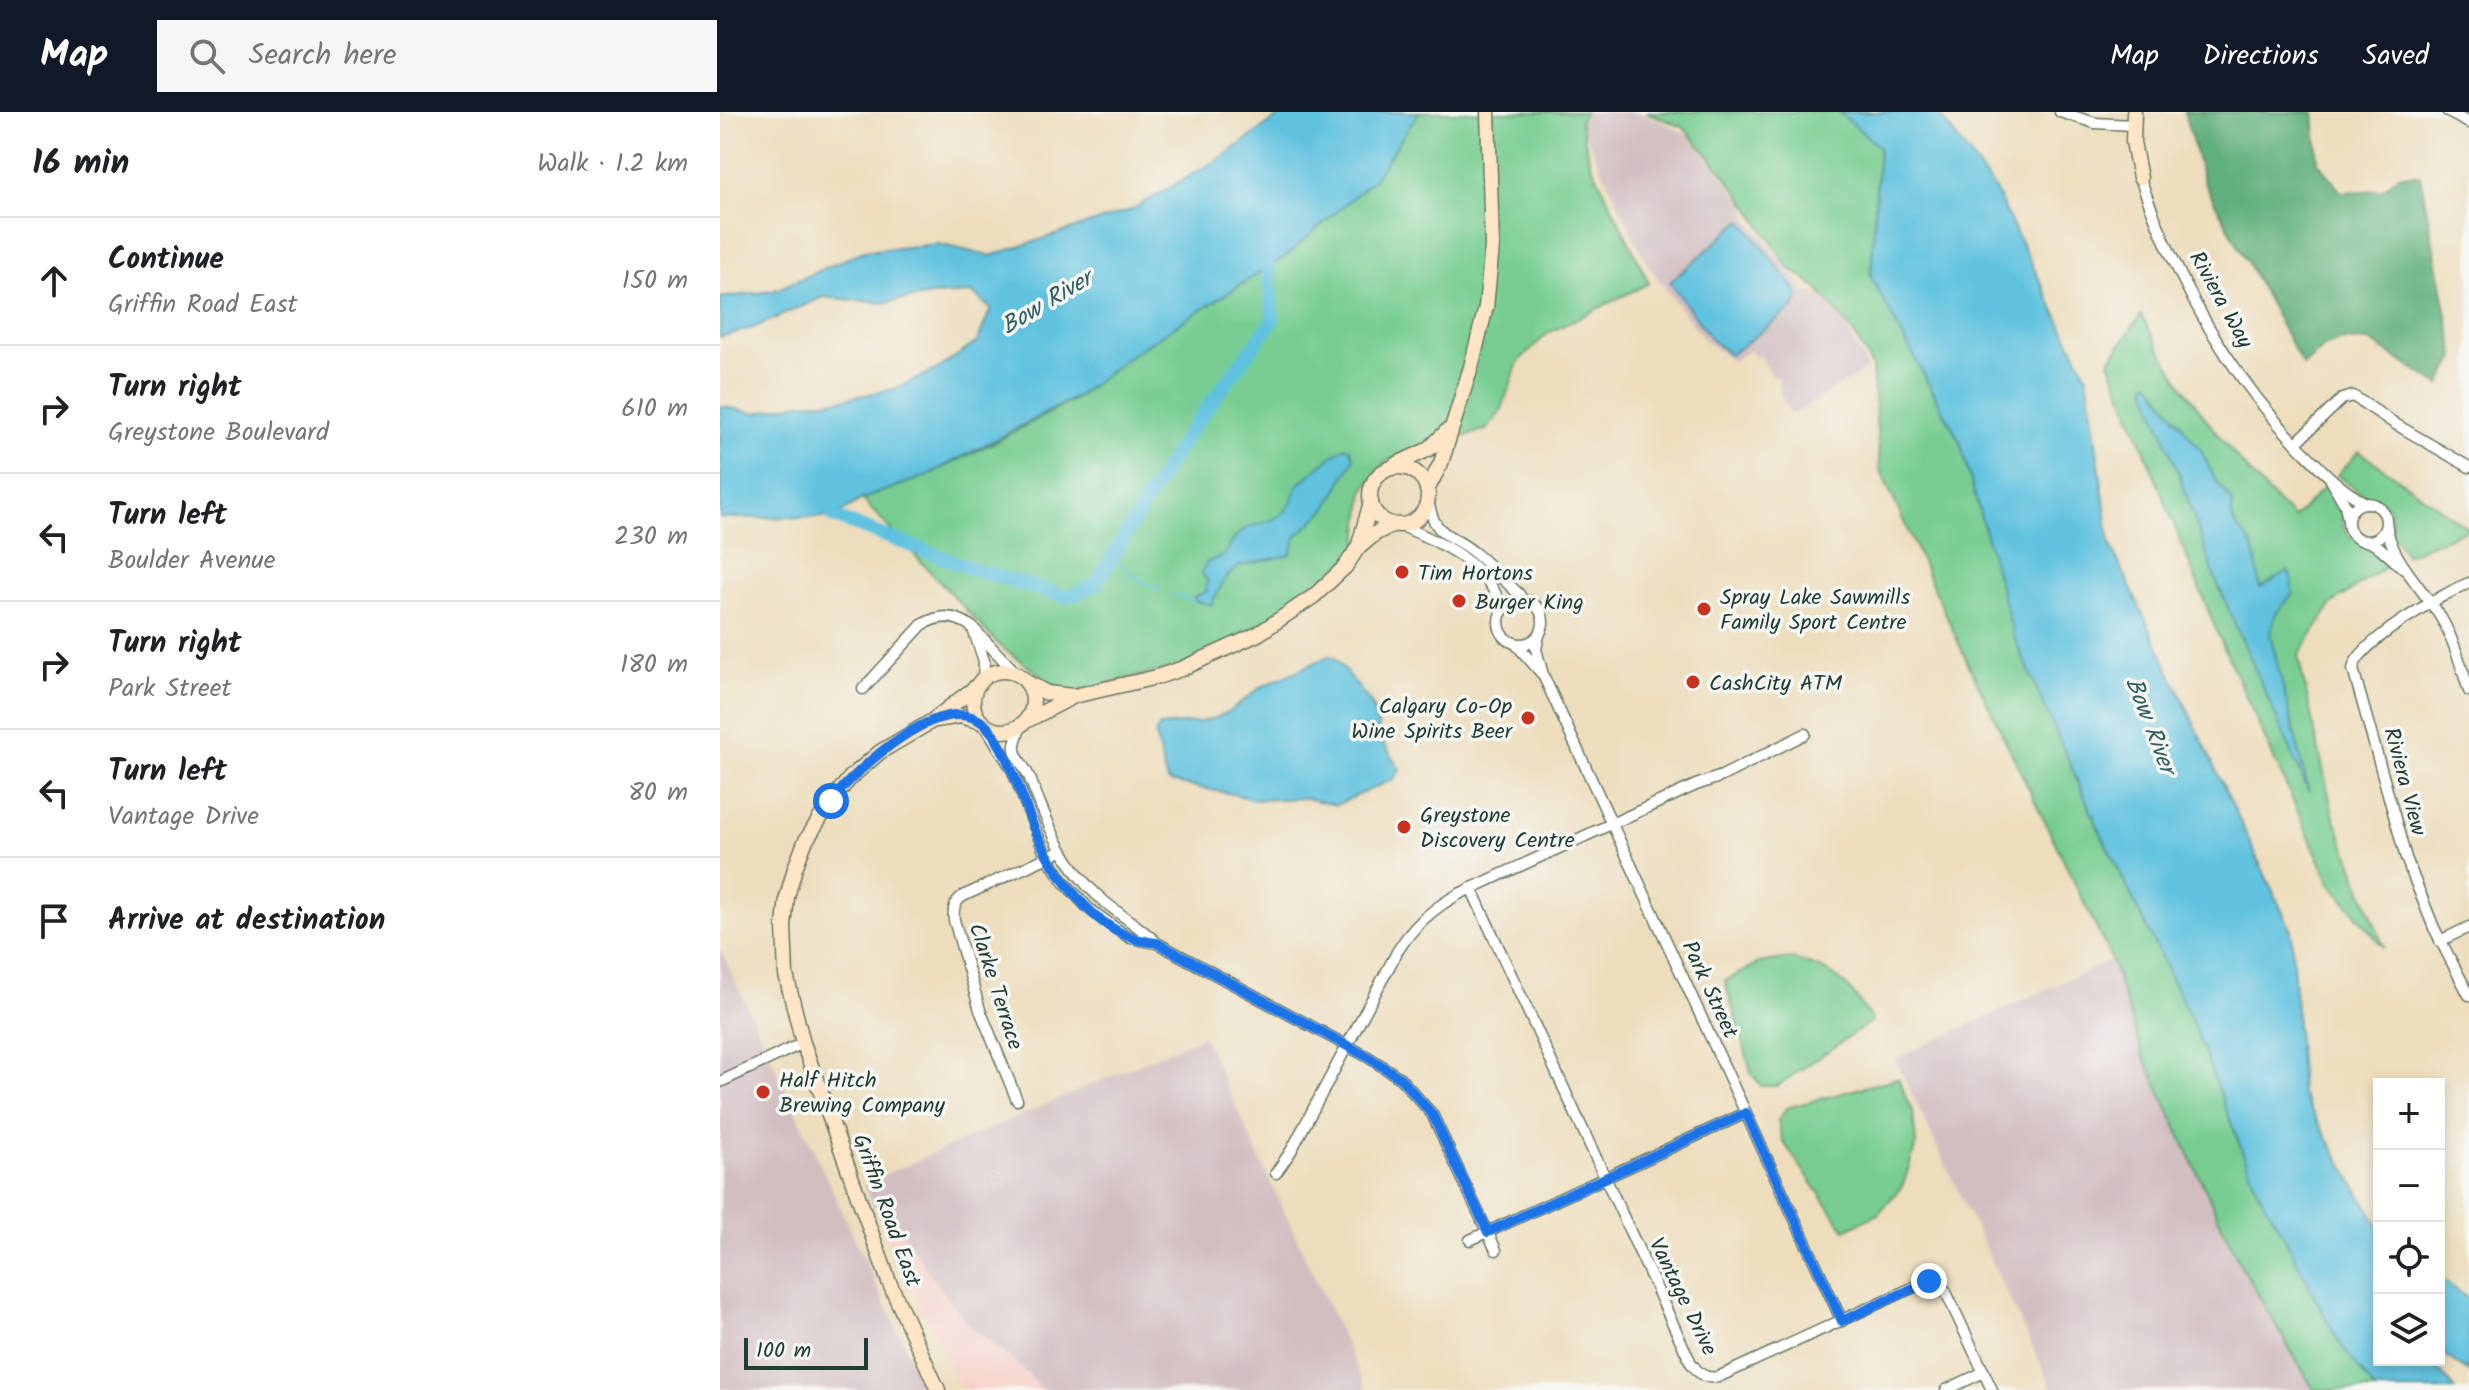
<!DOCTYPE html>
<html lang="en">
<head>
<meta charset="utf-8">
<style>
  :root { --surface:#fff; --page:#f6f6f6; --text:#202124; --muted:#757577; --line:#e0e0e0; --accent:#111827 }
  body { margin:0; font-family:Kalam,sans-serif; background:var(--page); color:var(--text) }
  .controls { position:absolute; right:24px; bottom:24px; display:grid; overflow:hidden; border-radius:0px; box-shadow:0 4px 12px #0003 }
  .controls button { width:72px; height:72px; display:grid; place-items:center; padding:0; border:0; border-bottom:2px solid var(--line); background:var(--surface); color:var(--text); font:40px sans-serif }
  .scale { position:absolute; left:24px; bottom:20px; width:124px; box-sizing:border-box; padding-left:8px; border:4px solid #1f3d34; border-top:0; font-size:22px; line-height:28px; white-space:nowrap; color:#1f3d34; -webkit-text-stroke:6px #f6f6f2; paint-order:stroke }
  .stop { position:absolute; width:24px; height:24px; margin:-18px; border:6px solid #1a73e8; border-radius:50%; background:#fff }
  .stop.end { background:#1a73e8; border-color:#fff; box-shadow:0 2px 8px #0008 }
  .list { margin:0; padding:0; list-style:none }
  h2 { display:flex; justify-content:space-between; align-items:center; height:104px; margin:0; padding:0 32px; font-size:34px }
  h2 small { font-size:26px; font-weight:400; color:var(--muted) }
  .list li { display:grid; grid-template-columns:52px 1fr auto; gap:24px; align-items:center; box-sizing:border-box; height:128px; padding:0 32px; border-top:2px solid var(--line) }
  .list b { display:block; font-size:30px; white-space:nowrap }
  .list p { margin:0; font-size:26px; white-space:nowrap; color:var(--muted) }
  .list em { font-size:26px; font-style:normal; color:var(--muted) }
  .icon { flex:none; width:44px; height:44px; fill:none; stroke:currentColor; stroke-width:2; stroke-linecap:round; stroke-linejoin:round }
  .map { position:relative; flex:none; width:1749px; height:1278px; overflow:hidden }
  header { display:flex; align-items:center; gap:48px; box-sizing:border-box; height:112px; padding:0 40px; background:var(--accent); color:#fff }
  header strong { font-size:38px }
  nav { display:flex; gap:44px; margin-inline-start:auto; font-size:28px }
  .search { width:560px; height:72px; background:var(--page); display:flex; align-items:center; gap:20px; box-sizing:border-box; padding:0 28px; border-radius:0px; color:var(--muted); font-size:30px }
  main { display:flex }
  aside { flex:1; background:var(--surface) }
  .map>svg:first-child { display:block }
</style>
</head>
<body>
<header>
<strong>Map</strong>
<div class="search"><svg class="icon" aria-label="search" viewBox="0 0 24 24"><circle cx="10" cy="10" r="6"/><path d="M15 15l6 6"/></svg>Search here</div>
<nav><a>Map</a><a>Directions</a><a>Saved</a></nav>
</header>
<main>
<aside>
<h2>16 min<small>Walk · 1.2 km</small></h2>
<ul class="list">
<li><svg class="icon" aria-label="ahead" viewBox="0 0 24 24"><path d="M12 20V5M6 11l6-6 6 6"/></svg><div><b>Continue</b><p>Griffin Road East</p></div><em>150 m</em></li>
<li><svg class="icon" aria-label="right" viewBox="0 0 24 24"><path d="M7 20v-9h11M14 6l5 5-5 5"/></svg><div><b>Turn right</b><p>Greystone Boulevard</p></div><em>610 m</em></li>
<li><svg class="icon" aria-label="left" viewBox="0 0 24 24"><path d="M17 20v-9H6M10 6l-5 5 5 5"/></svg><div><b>Turn left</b><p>Boulder Avenue</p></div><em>230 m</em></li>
<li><svg class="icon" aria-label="right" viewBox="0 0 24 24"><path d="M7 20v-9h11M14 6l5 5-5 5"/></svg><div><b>Turn right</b><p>Park Street</p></div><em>180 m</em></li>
<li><svg class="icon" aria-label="left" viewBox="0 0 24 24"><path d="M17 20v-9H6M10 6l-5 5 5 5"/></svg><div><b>Turn left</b><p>Vantage Drive</p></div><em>80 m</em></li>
<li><svg class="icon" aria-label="arrive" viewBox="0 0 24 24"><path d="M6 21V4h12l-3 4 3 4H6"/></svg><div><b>Arrive at destination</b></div></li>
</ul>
</aside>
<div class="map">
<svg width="1749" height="1278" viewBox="0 0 1749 1278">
  <rect width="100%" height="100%" fill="#f6f6f2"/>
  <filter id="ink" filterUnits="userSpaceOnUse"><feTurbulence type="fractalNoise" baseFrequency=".0125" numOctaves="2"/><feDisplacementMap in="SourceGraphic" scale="16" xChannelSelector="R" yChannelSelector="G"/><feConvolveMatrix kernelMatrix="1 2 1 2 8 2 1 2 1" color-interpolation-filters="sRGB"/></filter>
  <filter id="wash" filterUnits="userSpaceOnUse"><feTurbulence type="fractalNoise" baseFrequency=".006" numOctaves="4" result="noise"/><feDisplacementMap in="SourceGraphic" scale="32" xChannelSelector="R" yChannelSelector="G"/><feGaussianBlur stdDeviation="1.8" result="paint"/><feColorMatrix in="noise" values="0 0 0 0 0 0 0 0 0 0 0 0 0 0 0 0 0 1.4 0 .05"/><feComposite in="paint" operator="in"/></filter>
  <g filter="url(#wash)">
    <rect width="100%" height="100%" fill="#edddbc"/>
    <path fill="#f7d0c9" d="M176 1112 211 1164 252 1216 294 1249 323 1278H241L165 1117Z"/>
    <g fill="#d2bec1">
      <path d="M867 0H917L943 10 969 24 1027 95 1026 104 1086 181 1098 182 1124 211 1146 253 1145 258 1072 303 1062 286 1057 264 1053 266 1039 243 1035 245 1030 238 1013 249 986 230 928 154 861 13Z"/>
      <path d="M0 836 205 1278H0Z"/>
      <path d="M1391 848 1424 945 1519 1150 1594 1278H1333L1175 947Z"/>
      <path d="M483 924 647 1278H323L294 1249 252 1216 211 1164 177 1113 165 1117 143 1072Z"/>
    </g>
    <g fill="#77cd91" stroke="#4b8562" stroke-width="2">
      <path d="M699 0H865L860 8 870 50 929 171 828 221 798 250 781 299 768 317 666 349 644 378 637 437 607 473 488 547 346 582 280 534 142 387 206 364 275 330 355 287 416 239 566 144Z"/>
      <path d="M926 0H1119L1159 35 1151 165 1240 330 1296 528 1378 715 1471 907 1537 1077 1565 1126 1617 1227 1655 1278H1594L1519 1150 1424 945 1390 844 1245 545 1160 357 1152 254 1133 220 1097 176 1069 156 1024 88 994 50 963 15Z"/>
      <path d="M1421 203C1461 279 1511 347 1574 406L1606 373 1622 395 1623 415 1629 424 1649 432 1669 452 1612 492 1578 544 1613 702 1664 836 1610 771 1496 518 1389 249Z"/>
      <path d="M1639 339 1749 417 1686 443 1672 422 1671 401 1667 395 1661 389 1646 385 1617 363Z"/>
      <path d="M1070 846C1117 860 1126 868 1152 909L1057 974H1041L1032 962 1005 869 1039 851Z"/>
      <path d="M1178 966 1193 1000 1196 1033 1183 1073 1158 1102 1125 1118 1063 1029 1058 1009 1066 996Z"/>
    </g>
    <path fill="#61b07b" stroke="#407658" stroke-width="2" d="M1464 0H1594L1598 50 1621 80 1662 78 1679 63H1700L1735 245 1720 273 1649 229 1622 228 1604 235 1583 254 1484 70Z"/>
    <g fill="#61c2df" stroke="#40808a" stroke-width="2">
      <path d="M565 0H699L654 67 566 144 416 239 358 284 206 364 142 387 114 405 0 406V294L35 301 81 291 118 288 175 277 216 258 257 230 271 197 253 181 211 183 163 191 103 185 33 216 0 225V186L53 179 144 139 218 132 270 144 411 98 504 44Z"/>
      <path d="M1119 0H1217L1274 76 1367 264 1390 432 1571 818 1581 981 1659 1115V1248H1710L1736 1278H1655L1617 1227 1565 1126 1537 1077 1471 907 1378 715 1295 528 1240 330 1151 165 1159 35Z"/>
      <path d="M1022 108 1077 180 1078 187 1074 195 1010 243 992 228 950 170Z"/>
      <path d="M1430 270 1481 339 1496 369 1513 390C1507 418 1526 417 1533 436 1537 449 1538 463 1540 476L1568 459 1572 466V483L1556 501 1550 522 1589 680 1495 466 1460 365 1428 281 1426 271Z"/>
      <path d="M625 335 630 336 634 347 607 396 577 424 570 443 519 454 505 467 491 493 474 488V485L487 479 485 474 488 469 484 465 482 460 487 450 503 444C510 435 512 426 522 419 534 411 550 412 562 402 571 395 573 385 577 375 581 368 617 340 625 335Z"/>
      <path d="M609 544 615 546 651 591 663 630 680 658 674 667 616 693 584 686 534 688 518 683 449 670 445 663 435 622 440 614 480 610 498 605 513 597 541 575Z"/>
      <path d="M1719 1165 1749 1187V1260L1719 1239Z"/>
    </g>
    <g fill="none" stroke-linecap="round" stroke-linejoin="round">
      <g stroke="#61c2df" stroke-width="2">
        <path d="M393 444 412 464 441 478"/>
        <path d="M450 482 474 488"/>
      </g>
      <path stroke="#61c2df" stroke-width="14" d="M114 405 262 460 347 485 375 473 464 327 553 208 548 156"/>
    </g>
  </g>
  <g filter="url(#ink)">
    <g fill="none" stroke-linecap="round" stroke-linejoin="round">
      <defs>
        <g id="street">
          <path d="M1340 0 1375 11 1413 13"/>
          <path d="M1728 0 1749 11"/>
          <path d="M1420 66C1455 166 1507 260 1581 337 1601 357 1621 379 1646 391"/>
          <path d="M1576 331 1622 287 1633 284 1677 313 1749 355"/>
          <path d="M1611 368 1625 393 1628 408"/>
          <path d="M708 387C714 427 730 420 756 442 771 454 784 469 799 482L803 489"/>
          <circle cx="1647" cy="410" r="19"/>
          <path d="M1666 408C1668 445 1701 474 1720 504 1734 528 1741 553 1749 579"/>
          <path d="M679 413C719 429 773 454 782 500"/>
          <path d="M1648 429 1659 435 1684 457"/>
          <path d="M1749 471C1724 481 1637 531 1633 557L1686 746 1714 816 1749 883"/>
          <circle cx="801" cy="510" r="22"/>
          <path d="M253 517 264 549 263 567"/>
          <path d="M795 531 823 563 816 537 819 523"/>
          <path d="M823 563 1122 1209"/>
          <path d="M143 577 202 513C219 502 236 503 252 515L298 563"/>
          <path d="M265 613 292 657 324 739 343 769 368 796 402 821 411 826 436 831"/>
          <path d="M302 613C286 645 300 642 311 669 328 712 343 753 379 785 398 802 419 814 437 831L648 945 680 966 712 1002 776 1138"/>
          <path d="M751 776 971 1251C979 1262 985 1267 998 1265L1203 1171 1215 1169 1225 1178 1272 1278"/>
          <path d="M1720 829 1749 815"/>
          <path d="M0 970 83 931"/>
          <path d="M297 988 260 898 234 808C233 797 234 790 243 784L341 739"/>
          <path d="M556 1061 571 1039 677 840C692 815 713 796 739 782L976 673 1002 664 1085 622"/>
          <path d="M750 1128 1026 1001"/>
          <path d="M1226 1278 1264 1260"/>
        </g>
        <g id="secondary">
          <path d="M1414 0 1413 30 1420 66"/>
          <path d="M675 353 709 337 727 319"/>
          <circle cx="679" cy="384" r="29"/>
          <path d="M707 378 721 351 751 255 766 195 772 134 768 0"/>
          <path d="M638 436 651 390"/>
          <circle cx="283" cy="589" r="30"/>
          <path d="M308 571 327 581 353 584"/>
          <path d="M216 608 240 604 262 610"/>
          <path d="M306 609 354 584 437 565 461 557 538 522 594 484 625 455 637 437 656 421 672 413"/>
          <path d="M218 1278 169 1170 83 931 66 863 64 814 67 785 75 756 85 730 111 689 131 665 160 640 212 609 257 574"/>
        </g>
      </defs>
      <use href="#street" stroke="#677564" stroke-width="13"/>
      <use href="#secondary" stroke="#677564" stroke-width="17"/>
      <use href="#street" stroke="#fff" stroke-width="10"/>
      <use href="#secondary" stroke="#fde5c5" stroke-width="14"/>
    </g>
  </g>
  <g fill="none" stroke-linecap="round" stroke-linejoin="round" filter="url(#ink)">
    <path stroke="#1a73e8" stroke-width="10" d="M111 689C136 658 220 578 263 611 282 626 299 676 307 698 323 745 364 810 413 826 421 829 430 830 437 831L648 945 680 966 712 1002 768 1120 1026 1001 1122 1209 1209 1169"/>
  </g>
  <g fill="#c8321e" stroke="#f6f6f2" stroke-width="3">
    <circle cx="682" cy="460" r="8"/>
    <circle cx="739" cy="489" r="8"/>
    <circle cx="984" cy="497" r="8"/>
    <circle cx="973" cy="570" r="8"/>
    <circle cx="808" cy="606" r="8"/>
    <circle cx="684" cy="715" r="8"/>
    <circle cx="43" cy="980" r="8"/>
  </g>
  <g text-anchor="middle" stroke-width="7" stroke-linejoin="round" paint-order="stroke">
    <g font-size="22" fill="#1f3d34" stroke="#f6f6f2">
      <text transform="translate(1502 187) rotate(61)" y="8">Riviera Way</text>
      <text transform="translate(1686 669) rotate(75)" y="8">Riviera View</text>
      <text transform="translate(277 874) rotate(72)" y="8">Clarke Terrace</text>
      <text transform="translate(991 877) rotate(65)" y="8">Park Street</text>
      <text transform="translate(168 1098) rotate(70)" y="8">Griffin Road East</text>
      <text transform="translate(964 1184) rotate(64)" y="8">Vantage Drive</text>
    </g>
    <g font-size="22" fill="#1f3d34" stroke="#f6f6f2" text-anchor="start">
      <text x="698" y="468">Tim Hortons</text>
      <text x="1000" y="492">Spray Lake Sawmills<tspan x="1000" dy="25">Family Sport Centre</tspan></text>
      <text x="755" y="497">Burger King</text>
      <text x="989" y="578">CashCity ATM</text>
      <text x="792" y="601" text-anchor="end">Calgary Co-Op<tspan x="792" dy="25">Wine Spirits Beer</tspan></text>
      <text x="700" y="710">Greystone<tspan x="700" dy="25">Discovery Centre</tspan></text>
      <text x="59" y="975">Half Hitch<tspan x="59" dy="25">Brewing Company</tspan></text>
    </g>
    <g font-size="24" font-style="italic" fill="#305e5f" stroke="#f6f6f2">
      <text transform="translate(326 190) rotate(-31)" y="8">Bow River</text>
      <text transform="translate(1431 613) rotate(69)" y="8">Bow River</text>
    </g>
  </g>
</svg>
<div class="controls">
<button>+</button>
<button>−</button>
<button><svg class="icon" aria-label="locate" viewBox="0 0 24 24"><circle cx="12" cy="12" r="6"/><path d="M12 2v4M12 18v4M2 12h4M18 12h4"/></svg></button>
<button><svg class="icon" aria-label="layers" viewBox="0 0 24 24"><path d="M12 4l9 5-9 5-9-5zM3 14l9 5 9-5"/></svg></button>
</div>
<div class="scale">100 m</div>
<div class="stop" style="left:111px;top:689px"></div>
<div class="stop end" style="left:1209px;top:1169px"></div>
</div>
</main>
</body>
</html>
